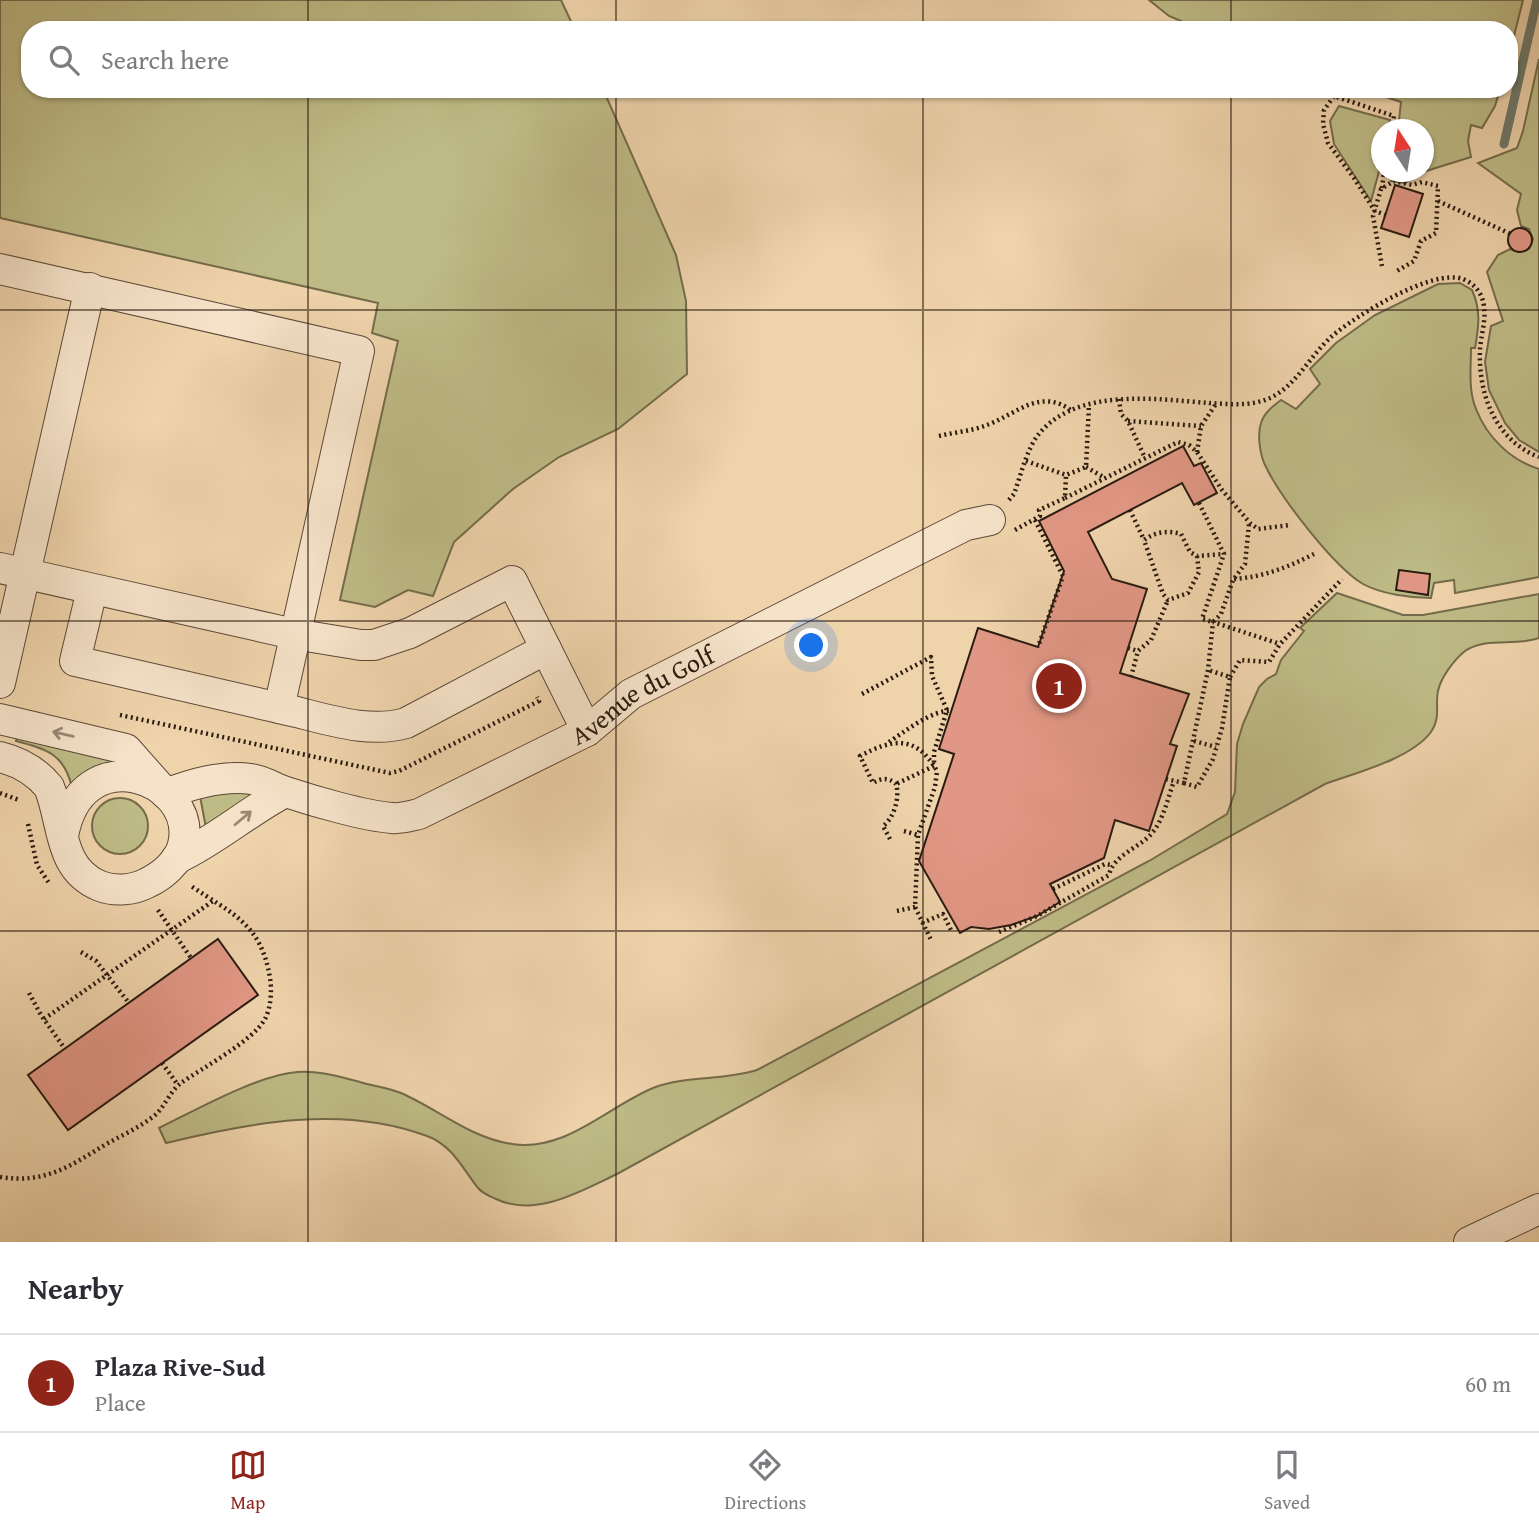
<!DOCTYPE html>
<html lang="en">
<head>
<meta charset="utf-8">
<style>
  :root { --surface:#fff; --page:#f7f7f7; --text:#2b2b33; --muted:#7c7c81; --line:#e1e1e2; --accent:#8f2418 }
  body { margin:0; font-family:"Gentium Book Plus",serif; background:var(--page); color:var(--text) }
  .compass { position:absolute; left:1371px; top:119px; width:63px; height:63px; border-radius:50%; background:var(--surface); box-shadow:0 2px 5px #0004; rotate:348deg }
  .you { position:absolute; left:812px; top:646px; width:24px; height:24px; margin:-18px; border:5px solid #fff; border-radius:50%; background:#1a73e8; box-shadow:0 0 0 10px #1a73e833 }
  .badge { display:grid; place-items:center; width:46px; height:46px; border-radius:50%; background:var(--accent); color:#fff; font-size:23px; font-weight:700 }
  .pin { position:absolute; translate:-50% -50%; border:4px solid #fff; box-shadow:0 2px 7px #0006 }
  .list { margin:0; padding:0; list-style:none }
  h2 { display:flex; justify-content:space-between; align-items:center; height:91px; margin:0; padding:0 28px; font-size:30px }
  h2 small { font-size:23px; font-weight:400; color:var(--muted) }
  .list li { display:grid; grid-template-columns:46px 1fr auto; gap:21px; align-items:center; box-sizing:border-box; height:98px; padding:0 28px; border-top:2px solid var(--line) }
  .list b { display:block; font-size:26px; white-space:nowrap }
  .list p { margin:0; font-size:23px; white-space:nowrap; color:var(--muted) }
  .list em { font-size:23px; font-style:normal; color:var(--muted) }
  .icon { flex:none; width:38px; height:38px; fill:none; stroke:currentColor; stroke-width:2; stroke-linecap:round; stroke-linejoin:round }
  .map { position:relative; flex:none; width:1539px; height:1242px; overflow:hidden }
  .search { position:absolute; background:var(--surface); box-shadow:0 2px 5px #0004; left:21px; right:21px; top:21px; height:77px; display:flex; align-items:center; gap:18px; box-sizing:border-box; padding:0 24px; border-radius:28px; color:var(--muted); font-size:26px }
  .sheet { height:189px; background:var(--surface) }
  nav { display:flex; justify-content:space-around; align-items:center; box-sizing:border-box; height:98px; border-top:2px solid var(--line); background:var(--surface); font-size:19px; color:var(--muted) }
  nav a { display:grid; justify-items:center; gap:4px }
  nav .on { color:var(--accent) }
  .map>svg:first-child { display:block }
</style>
</head>
<body>
<div class="map">
<svg width="1539" height="1242" viewBox="0 0 1539 1242">
  <rect width="100%" height="100%" fill="#efd3ab"/>
  <filter id="stains"><feTurbulence type="fractalNoise" baseFrequency=".00286" numOctaves="4"/><feColorMatrix values="0 0 0 0 .2 0 0 0 0 .09 0 0 0 0 .02 0 0 0 .5 -.17"/></filter>
  <radialGradient id="worn" r=".72"><stop offset=".6" stop-color="#630" stop-opacity="0"/><stop offset="1" stop-color="#630" stop-opacity=".3"/></radialGradient>
  <g fill="#bebb86" stroke="#746b4b" stroke-width="2">
    <path d="M0 0H561L575 30H30V89H603L676 255 686 301 687 374 618 429 559 457 513 489 454 542 433 596 408 590 375 607 340 600 398 341 372 333 378 303 0 218Z"/>
    <path d="M1149 0H1523L1509 56V30H1202L1169 16Z"/>
    <path d="M1539 59V452L1519 440 1505 423 1489 390 1485 362 1491 326 1503 321 1487 272 1498 255 1510 249 1519 252 1529 249 1533 239 1529 229 1521 226 1517 210 1521 194 1478 163 1517 148 1523 131Z"/>
    <path d="M1362 89H1500L1495 106 1482 128 1471 125 1468 141 1471 157 1423 172 1405 183 1391 181 1393 172H1424V130L1398 129 1401 102Z"/>
    <path d="M1339 106 1390 120 1388 129 1382 130 1381 164 1371 201 1334 144 1330 121Z"/>
    <path d="M1460 283 1472 290C1481 310 1479 326 1475 348H1471C1471 368 1468 390 1476 409 1487 437 1510 460 1539 469V577L1455 593 1454 580 1434 583 1431 598C1411 598 1381 594 1363 584 1334 567 1280 497 1265 465 1260 454 1257 435 1261 423 1264 413 1273 406 1281 400L1296 409 1320 384 1310 369 1336 343 1375 315 1438 284Z"/>
    <path d="M1337 593 1403 615H1423L1539 594V638C1516 647 1487 636 1465 651 1454 660 1441 677 1438 691 1435 706 1441 718 1431 732 1411 759 1355 773 1325 784L617 1174C581 1191 536 1218 496 1199 490 1196 483 1194 478 1188 463 1169 452 1145 427 1136 341 1104 252 1123 166 1143L159 1128C196 1110 258 1075 297 1072 318 1070 340 1077 360 1082 373 1086 388 1088 401 1093 438 1109 470 1138 512 1144 566 1152 607 1107 653 1088 687 1075 722 1081 757 1070L1149 861 1227 814 1235 792 1237 744 1243 724 1259 687 1267 679 1276 674 1281 660 1304 631 1300 628Z"/>
    <path d="M17 737 113 760 116 764 72 788C65 754 46 749 16 741Z"/>
    <path d="M242 791 252 794 206 828 200 796Z"/>
    <circle cx="120" cy="826" r="28"/>
  </g>
  <g fill="none" stroke-linecap="round" stroke-linejoin="round">
    <path stroke="#6d796c" stroke-width="9" d="M1504 144 1537 0"/>
  </g>
  <g fill="#e19785" stroke="#2a1b10" stroke-width="2">
    <path d="M1395 185 1423 194 1409 237 1381 228Z"/>
    <circle cx="1520" cy="240" r="12"/>
    <path d="M1183 446 1194 466 1201 463 1217 493 1194 505 1182 483 1088 532 1112 579 1147 589 1120 673 1189 694 1170 744 1177 746 1149 831 1115 820 1104 858 1050 884 1060 902 1037 916 1011 925 989 929 971 927 960 933 919 861 954 754 939 749 978 628 1038 647 1064 571 1039 521Z"/>
    <path d="M1399 570 1430 574 1428 595 1396 590Z"/>
    <path d="M218 939 258 995 68 1130 28 1075Z"/>
  </g>
  <g fill="none" stroke-linecap="round" stroke-linejoin="round">
    <defs>
      <g id="minor">
        <path d="M0 269 359 351 279 708 75 661 92 590"/>
        <path d="M0 568 294 634 361 645H374L410 633 512 581 587 731"/>
        <path d="M0 683 90 288"/>
        <path d="M279 708C319 716 365 735 406 723L546 649"/>
        <path id="s1" d="M0 719 126 749 166 794C192 784 222 775 251 779 264 781 274 788 286 792 313 801 365 816 392 818 401 819 410 816 419 814L587 731 631 694 966 525 990 520"/>
        <path d="M0 757C20 762 36 771 49 787 64 823 58 869 100 886 115 892 134 890 147 883 162 876 179 862 183 845 199 779 81 735 63 836"/>
        <path d="M176 859C215 841 247 812 285 792"/>
        <path d="M1469 1242 1539 1209"/>
      </g>
    </defs>
    <use href="#minor" stroke="#5b4937" stroke-width="32"/>
    <g stroke="#2a1b10" stroke-width="4.5" stroke-dasharray="2 3.5" stroke-linecap="butt">
      <path d="M1382 188 1384 172"/>
      <path d="M1438 201 1511 234"/>
      <path d="M1386 215 1375 211 1354 178 1328 143 1323 124 1324 110 1334 96 1394 116 1392 130"/>
      <path d="M1382 266 1373 216 1381 189 1394 181 1412 185 1422 182 1438 186 1436 233 1421 241 1414 261 1395 272"/>
      <path d="M1119 399 1121 414 1128 421 1145 458"/>
      <path d="M1128 421 1201 426"/>
      <path d="M939 436C955 432 973 431 987 425 1017 414 1040 387 1072 411"/>
      <path d="M1197 452 1201 426 1216 404"/>
      <path d="M1026 461 1066 475"/>
      <path d="M1086 467 1105 478"/>
      <path d="M1065 498 1178 442 1189 445 1197 452 1222 490 1250 523 1258 529 1290 525"/>
      <path d="M1009 500 1014 494C1021 475 1026 451 1038 435 1076 387 1156 399 1209 403 1230 404 1252 407 1272 397 1296 385 1311 355 1331 337 1355 316 1432 268 1463 279 1475 284 1483 294 1484 307 1486 321 1481 335 1480 349 1478 394 1495 440 1539 457"/>
      <path d="M1199 503 1224 554 1202 619 1213 622 1221 614 1233 580 1245 564 1249 524"/>
      <path d="M1130 510 1144 540"/>
      <path d="M1035 520 1063 576 1038 647"/>
      <path d="M1015 530 1040 516 1039 510 1065 498 1066 475 1086 467 1089 405"/>
      <path d="M1197 556 1199 572 1188 593 1168 600 1163 594 1144 540C1155 532 1168 530 1181 534L1190 552 1197 556 1224 554"/>
      <path d="M1234 579C1264 577 1288 567 1314 554"/>
      <path d="M1128 648 1138 651"/>
      <path d="M1131 677 1138 651 1151 640 1168 600"/>
      <path d="M1230 677 1240 660 1269 662 1280 644 1342 579"/>
      <path d="M862 694 931 657 932 676 947 710 934 752V766L896 784"/>
      <path d="M120 715 390 773 399 771 539 701 537 697"/>
      <path d="M1194 741 1216 747"/>
      <path d="M889 742C904 732 933 709 952 711"/>
      <path d="M1166 779 1184 783 1208 670 1213 622 1280 644"/>
      <path d="M1184 783 1197 787 1213 759 1222 728 1230 677 1208 670"/>
      <path d="M0 793 19 800"/>
      <path d="M28 824 37 865 49 883"/>
      <path d="M904 831 918 835"/>
      <path d="M890 839 883 826C894 818 900 798 896 784 888 777 881 778 873 783L860 756C892 739 916 734 937 771L935 787 918 835 915 907 932 942"/>
      <path d="M1053 889 1105 864 1111 865"/>
      <path d="M158 910 191 958"/>
      <path d="M897 911 915 907"/>
      <path d="M922 923 943 914 952 932"/>
      <path d="M999 932 1037 916 1109 875C1114 854 1140 848 1152 833 1164 819 1168 797 1174 781"/>
      <path d="M81 952 96 961 129 1003"/>
      <path d="M29 993 41 1015 65 1049"/>
      <path d="M44 1019 213 901"/>
      <path d="M162 1063 178 1085"/>
      <path d="M0 1177C46 1184 70 1166 108 1143 123 1135 140 1127 154 1116 165 1107 170 1091 181 1083 202 1068 253 1041 265 1019 271 1008 272 990 270 978 261 923 232 914 191 886"/>
    </g>
    <use href="#minor" stroke="#f5e2c8" stroke-width="30"/>
  </g>
  <defs><path id="oneway-shaft" d="M-6 0H5M1.5-3L5.5 0L1.5 3" fill="none" stroke-width="1.6" stroke-linecap="round" stroke-linejoin="round" transform="scale(1.75)"/></defs>
  <g stroke="#9a8875">
    <use href="#oneway-shaft" transform="translate(63 734) rotate(-167)"/>
    <use href="#oneway-shaft" transform="translate(243 818) rotate(-40)"/>
  </g>
  <path fill="none" stroke="#2a1b10" stroke-width="2" stroke-opacity="0.55" d="M308 0V30M616 0V30M923 0V30M1231 0V30M308 89V1242M616 89V1242M923 89V1242M1231 89V1242M0 310H1539M0 621H1539M0 931H1539"/>
  <g text-anchor="middle" stroke-width="7" stroke-linejoin="round" paint-order="stroke">
    <g font-size="26" fill="#2a1b10" stroke="#f5e2c8">
      <text dy="9" stroke="none"><textPath href="#s1" startOffset="705">Avenue du Golf</textPath></text>
    </g>
  </g>
  <rect width="100%" height="100%" filter="url(#stains)"/>
  <rect width="100%" height="100%" fill="url(#worn)"/>
</svg>
<svg class="compass" viewBox="-18 -18 36 36"><path d="M0-13l5 13h-10z" fill="#e53935"/><path d="M0 13l5-13h-10z" fill="#7c7c81"/></svg>
<div class="you"></div>
<div class="pin badge" style="left:1059px;top:686px">1</div>
<div class="search"><svg class="icon" aria-label="search" viewBox="0 0 24 24"><circle cx="10" cy="10" r="6"/><path d="M15 15l6 6"/></svg>Search here</div>
</div>
<section class="sheet">
<h2>Nearby<small></small></h2>
<ul class="list">
<li><span class="badge">1</span><div><b>Plaza Rive-Sud</b><p>Place</p></div><em>60 m</em></li>
</ul>
</section>
<nav>
<a class="on"><svg class="icon" aria-label="map" viewBox="0 0 24 24"><path d="M3 6l6-2 6 2 6-2v14l-6 2-6-2-6 2zM9 4v14M15 6v14"/></svg>Map</a>
<a><svg class="icon" aria-label="directions" viewBox="0 0 24 24"><path d="M12 3l9 9-9 9-9-9zM9 14v-3h6M13 9l2 2-2 2"/></svg>Directions</a>
<a><svg class="icon" aria-label="saved" viewBox="0 0 24 24"><path d="M7 4h10v16l-5-4-5 4z"/></svg>Saved</a>
</nav>
</body>
</html>
